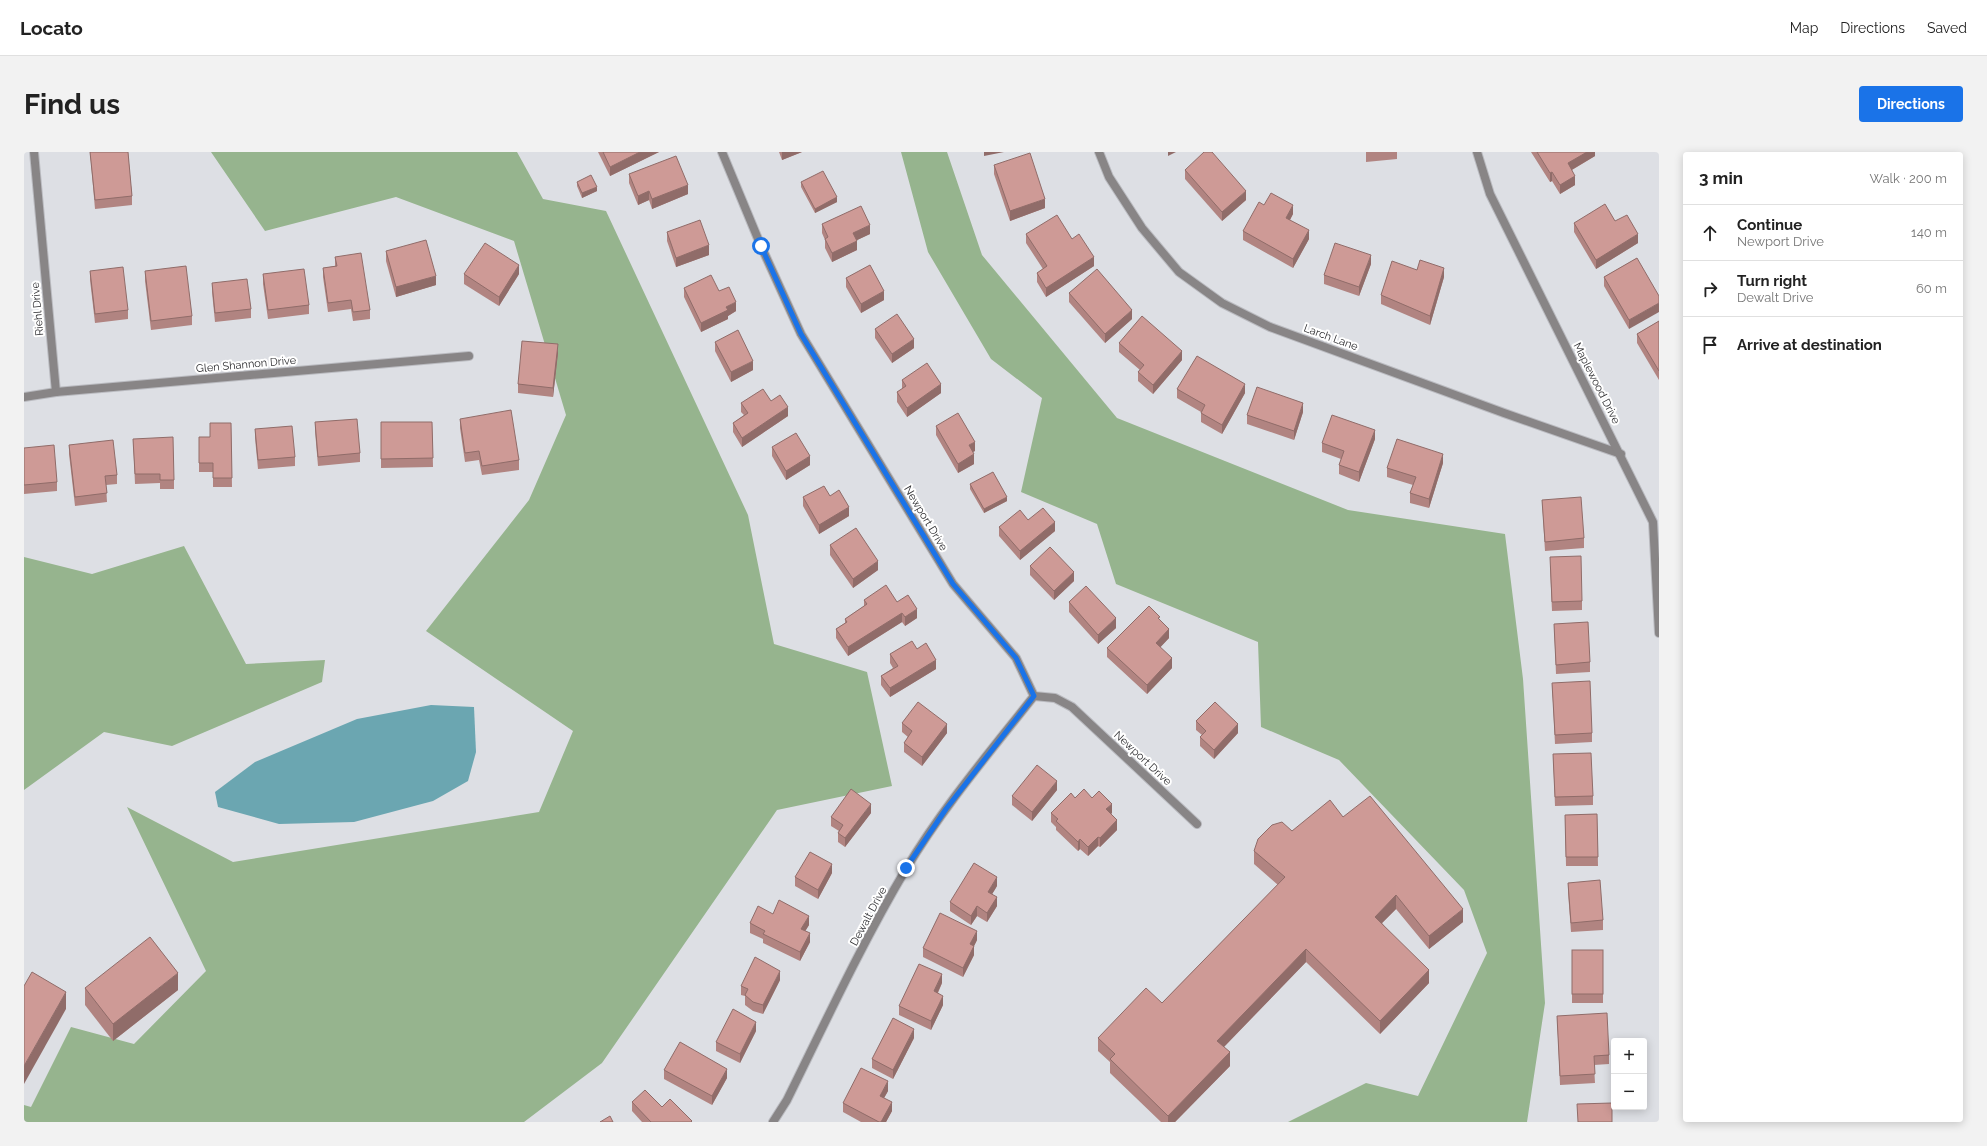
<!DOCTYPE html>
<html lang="en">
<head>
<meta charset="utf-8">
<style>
  :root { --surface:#fff; --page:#f2f2f2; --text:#222; --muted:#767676; --line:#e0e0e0; --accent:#1a73e8 }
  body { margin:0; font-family:Raleway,sans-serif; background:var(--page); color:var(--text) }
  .controls { position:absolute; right:12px; bottom:12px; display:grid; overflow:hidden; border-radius:4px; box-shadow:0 2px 10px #0003 }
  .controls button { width:36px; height:36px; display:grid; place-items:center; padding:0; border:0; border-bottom:1px solid var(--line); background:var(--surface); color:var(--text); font:20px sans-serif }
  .stop { position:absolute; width:12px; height:12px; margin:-9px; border:3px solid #1a73e8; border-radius:50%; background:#fff }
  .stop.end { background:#1a73e8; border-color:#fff; box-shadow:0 1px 4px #0008 }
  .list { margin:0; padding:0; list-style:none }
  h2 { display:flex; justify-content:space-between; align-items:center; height:52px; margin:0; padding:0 16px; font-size:17px }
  h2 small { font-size:13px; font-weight:400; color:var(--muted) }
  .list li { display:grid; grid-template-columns:26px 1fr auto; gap:12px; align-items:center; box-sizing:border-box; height:56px; padding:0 16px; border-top:1px solid var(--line) }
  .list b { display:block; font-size:15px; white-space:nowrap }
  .list p { margin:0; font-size:13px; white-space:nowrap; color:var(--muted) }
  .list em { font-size:13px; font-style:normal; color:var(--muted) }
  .icon { flex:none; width:22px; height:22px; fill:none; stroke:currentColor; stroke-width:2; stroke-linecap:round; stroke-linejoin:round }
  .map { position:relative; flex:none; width:1635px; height:970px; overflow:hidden; border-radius:4px }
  header { display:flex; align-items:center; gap:24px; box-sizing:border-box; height:56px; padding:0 20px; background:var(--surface); border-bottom:1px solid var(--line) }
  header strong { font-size:19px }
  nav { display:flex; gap:22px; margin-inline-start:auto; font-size:14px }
  .intro { display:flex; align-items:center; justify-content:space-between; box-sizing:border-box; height:96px; padding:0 24px }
  h1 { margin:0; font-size:28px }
  .button { padding:10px 18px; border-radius:4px; background:var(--accent); color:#fff; font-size:14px; font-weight:700 }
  main { display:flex; gap:24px; padding:0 24px }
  aside { flex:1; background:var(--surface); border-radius:4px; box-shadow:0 2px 10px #0003 }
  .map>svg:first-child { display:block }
</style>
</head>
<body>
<header>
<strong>Locato</strong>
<nav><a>Map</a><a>Directions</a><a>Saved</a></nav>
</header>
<div class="intro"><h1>Find us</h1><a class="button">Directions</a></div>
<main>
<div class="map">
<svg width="1635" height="970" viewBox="0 0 1635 970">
  <rect width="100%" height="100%" fill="#dddfe4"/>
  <g fill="#96b48e">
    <path d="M187 0H493L519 47 582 59 724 363 750 492 843 520 868 634 753 658 578 911 500 970H0V953L7 955 47 875 110 892 182 819 103 655 209 710 515 660 549 579 402 479 505 348 542 263 490 89 372 45 241 79Z"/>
    <path d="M877 0H923L958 103 1093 266 1324 358 1481 382 1499 527 1521 851 1503 970H1264L1342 931 1394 944 1463 801 1440 738 1315 608 1237 575 1234 490 1092 432 1073 372 997 340 1018 246 967 207 904 100Z"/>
    <path d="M160 394 222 512 301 508 298 530 148 594 80 580 0 638V405L68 422Z"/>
  </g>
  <path fill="#6ba6b1" d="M407 553 450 555 452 600 444 629 409 649 330 670 255 672 194 655 191 640 231 610 333 567Z"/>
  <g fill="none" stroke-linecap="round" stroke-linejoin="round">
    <defs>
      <g id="street">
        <path d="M10 0 32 240"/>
        <path d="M698 0 737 94 777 182 929 432 992 506 1010 544 1031 546 1048 555 1173 672"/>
        <path d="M1075 0 1085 25 1118 76 1155 120 1198 151 1246 175 1480 261 1597 302"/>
        <path d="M1453 0 1466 42 1629 370 1635 481"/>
        <path d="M0 245 32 240 445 204"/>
        <path d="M749 970 763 948C801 871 838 791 882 717 919 655 966 600 1010 544"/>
      </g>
    </defs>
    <use href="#street" stroke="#babbc0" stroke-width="10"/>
    <use href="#street" stroke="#888586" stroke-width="8"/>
  </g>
  <g fill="#b18481">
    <path d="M66 0H104L108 44V53L71 57Z"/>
    <path d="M574 0H635L586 24Z"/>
    <path d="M755 0H778L758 8Z"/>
    <path d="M1342 0H1373V7L1342 10Z"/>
    <path d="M1507 0H1571V4L1548 18 1551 33 1536 42 1528 29 1526 30Z"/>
    <path d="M970 13 1021 56 986 69 970 22Z"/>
    <path d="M1161 18 1222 48 1198 69 1161 27Z"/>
    <path d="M605 22 664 42 628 57 625 48 614 53 605 31Z"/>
    <path d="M553 30 573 39 558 46 553 34Z"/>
    <path d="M777 30 813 50 791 61 777 35Z"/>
    <path d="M1240 53 1269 62 1266 68 1285 87 1269 116 1219 88V79Z"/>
    <path d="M1591 69 1614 91 1572 117 1550 80V71Z"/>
    <path d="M798 72 846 82 833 88V98L808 110 801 96V88L798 81Z"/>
    <path d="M643 80 685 103 652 115 643 89Z"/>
    <path d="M1002 82 1048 87 1070 114 1022 145 1013 130V121L1019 117 1002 91Z"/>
    <path d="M362 99 412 133 372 145 362 109Z"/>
    <path d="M311 105 346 158V167L329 169 327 157 304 160 299 125V116L311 114Z"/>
    <path d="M1613 106 1605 177 1580 134V125Z"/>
    <path d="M1347 112 1335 144 1300 132V123Z"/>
    <path d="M1393 118 1420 125 1406 173 1357 152V143Z"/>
    <path d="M66 119 104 158V167L71 171 66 128Z"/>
    <path d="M121 119 168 164V173L127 178 121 129Z"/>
    <path d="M239 122 285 153V162L244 167 239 132Z"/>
    <path d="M440 122H495L475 154 440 132Z"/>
    <path d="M822 126 860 148 837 161 822 135Z"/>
    <path d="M188 131 227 157V166L191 170 188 140Z"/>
    <path d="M660 136 695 139 712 159 704 164V167L677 180 660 145Z"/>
    <path d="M1045 141 1108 167 1081 191 1045 150Z"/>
    <path d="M1635 169V228L1613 191V182Z"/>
    <path d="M851 177 890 196 868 211 851 186Z"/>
    <path d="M691 190 729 218 707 230 691 199Z"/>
    <path d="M1095 191 1158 208 1129 242 1114 229V220L1116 218 1095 200Z"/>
    <path d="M534 201 529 245 494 241V232Z"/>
    <path d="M878 228 917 241 883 265 873 250V240L878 237Z"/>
    <path d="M1153 237 1221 241 1198 282 1177 270V260L1153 246Z"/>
    <path d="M717 251 764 264 718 295 709 280V271L720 263 717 260Z"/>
    <path d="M1279 260 1270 288 1223 272V263Z"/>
    <path d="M436 267 495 308V318L458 323 455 308 441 310 436 276Z"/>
    <path d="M291 270 336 301V310L294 314 291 279Z"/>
    <path d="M357 270H408L409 315 357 316Z"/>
    <path d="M207 271 208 335H189V320H175V285H186Z"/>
    <path d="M912 274 951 299 948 300 950 312 934 321 912 283Z"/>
    <path d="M231 277 271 305V314L234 317 231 286Z"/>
    <path d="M109 287 150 328V337H136V331L111 332Z"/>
    <path d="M1351 287 1335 330 1315 322V313L1317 307 1298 300V291Z"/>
    <path d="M45 293 93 323V332L82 333 83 350 51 354 45 302Z"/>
    <path d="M748 295 786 313 762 328 748 304Z"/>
    <path d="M0 296 33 330V339L0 342Z"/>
    <path d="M1419 311 1405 356 1386 351V341L1389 333 1363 325V316Z"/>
    <path d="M946 332 983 349 960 361 946 337Z"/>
    <path d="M806 344 825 364 795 382 779 354V345Z"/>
    <path d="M1518 348 1560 386V396L1521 399Z"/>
    <path d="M1004 368 1031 379 996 408 975 384V375Z"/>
    <path d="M806 393 854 418 829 436 806 403Z"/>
    <path d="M1006 414 1050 429 1030 448 1006 423Z"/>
    <path d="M1526 414 1558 449V458L1528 459Z"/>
    <path d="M840 448 873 450 893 466 881 474 878 470 824 504 812 486V477L821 471V467L840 454Z"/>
    <path d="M1045 450 1092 476 1074 492 1045 460Z"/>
    <path d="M1136 468 1145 486 1136 495 1148 516 1123 542 1083 505V496Z"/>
    <path d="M1530 472 1566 510V520L1532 522Z"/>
    <path d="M893 497 912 517 866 545 857 533V524L869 516 866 511V502Z"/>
    <path d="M1528 531 1568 581V590L1531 592Z"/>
    <path d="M1172 569 1214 581 1190 607 1176 594V585L1178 583 1172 578Z"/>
    <path d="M878 571 923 581 898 614 880 600V591L884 585 878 580Z"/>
    <path d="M1529 602 1569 644V653L1531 654Z"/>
    <path d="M1033 638 1008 669 988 653V644Z"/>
    <path d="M1051 646H1068L1088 661 1087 662 1093 678 1076 695 1074 694 1064 704 1056 697 1054 699 1032 678V675L1027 670V661Z"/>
    <path d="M847 661 821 695 814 690V681L815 679 807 674V665Z"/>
    <path d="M1573 662 1574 714H1542L1541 663Z"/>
    <path d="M1319 665 1439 770 1405 797 1372 757 1358 771 1405 831 1356 882 1282 810 1200 895 1206 914 1151 970H1137L1086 921V910L1074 899V886L1138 851 1254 733 1230 712V699L1268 679Z"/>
    <path d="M808 721 794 747 771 734V725Z"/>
    <path d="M1544 731 1579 768V778L1547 780 1544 740Z"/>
    <path d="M973 734 968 742 973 754 963 770 953 764 947 773 926 759V750Z"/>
    <path d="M749 762 785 773 781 779 786 790 776 809 739 791V787L726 781V771Z"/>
    <path d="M953 788 950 794V803L939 825 899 805V796Z"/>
    <rect x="1548" y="798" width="31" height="53"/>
    <path d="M756 828 739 862 729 859 721 853V844L717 843V834Z"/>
    <path d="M918 831 914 841 919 853 907 878 875 863V854Z"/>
    <path d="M61 836 154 838 89 889 61 853Z"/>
    <path d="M1533 864 1585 903V912L1570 913 1571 931 1536 933Z"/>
    <path d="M732 879 716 911 692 899V890Z"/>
    <path d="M890 886 869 927 848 916V907Z"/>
    <path d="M640 918 703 926 688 953 640 927Z"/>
    <path d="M864 939 860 946 868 959 862 970H837L819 960V951Z"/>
    <path d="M608 950 638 955 668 970H618L608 959Z"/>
  </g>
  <g fill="#906c69">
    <path d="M616 0H635L586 24V15Z"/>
    <path d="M758 0H778L758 8Z"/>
    <path d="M960 0H980L960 4Z"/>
    <path d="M1144 0H1152L1144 4Z"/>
    <path d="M1563 0H1571V4L1544 20V11Z"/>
    <path d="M1528 20V29L1526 30V21Z"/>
    <path d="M1551 24V33L1536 42V33Z"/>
    <path d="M664 33V42L628 57V47Z"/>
    <path d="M573 35V39L558 46V41Z"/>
    <path d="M625 39V48L614 53V44Z"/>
    <path d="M1222 39V48L1198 69V60Z"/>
    <path d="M813 45V50L791 61V57Z"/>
    <path d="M1021 47V56L986 69V59Z"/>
    <path d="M1269 53V62L1262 75V66Z"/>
    <path d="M846 73V82L829 90V81Z"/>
    <path d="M1285 78V87L1269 116V107Z"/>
    <path d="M1614 82V91L1572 117V108Z"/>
    <path d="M833 89V98L808 110V101Z"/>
    <path d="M685 93V103L652 115V106Z"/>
    <path d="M1347 103V112L1335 144V135Z"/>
    <path d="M1070 105V114L1022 145V136Z"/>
    <path d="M495 113V122L475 154V145Z"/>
    <path d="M1420 116V125L1406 173V164Z"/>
    <path d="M412 124V133L372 145V135Z"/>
    <path d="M860 139V148L837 161V152Z"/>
    <path d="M712 150V159L704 164V167L677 180V171L702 155Z"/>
    <path d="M1635 151V160L1605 177V168Z"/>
    <path d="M1108 158V167L1081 191V182Z"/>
    <path d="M890 187V196L868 211V202Z"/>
    <path d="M534 192V201L529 245V236Z"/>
    <path d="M1158 199V208L1129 242V233Z"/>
    <path d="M729 209V218L707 230V220Z"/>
    <path d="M917 232V241L883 265V256Z"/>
    <path d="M1221 232V241L1198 282V273Z"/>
    <path d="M1279 251V260L1270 288V279Z"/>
    <path d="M764 255V264L718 295V286Z"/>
    <path d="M1351 278V287L1335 330V320Z"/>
    <path d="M951 290V299L945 302V293Z"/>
    <path d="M950 302V312L934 321V312Z"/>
    <path d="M1419 302V311L1405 356V347Z"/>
    <path d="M786 304V313L762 328V319Z"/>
    <path d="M983 345V349L960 361V357Z"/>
    <path d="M825 355V364L795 382V373Z"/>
    <path d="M1031 370V379L996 408V399Z"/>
    <path d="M854 409V418L829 436V427Z"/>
    <path d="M1050 420V429L1030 448V439Z"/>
    <path d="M893 457V466L881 474V465Z"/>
    <path d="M878 461V470L824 504V495Z"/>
    <path d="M1092 466V476L1074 492V483Z"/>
    <path d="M1145 477V486L1132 500V491Z"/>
    <path d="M1148 506V516L1123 542V533Z"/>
    <path d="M912 508V517L866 545V536Z"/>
    <path d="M923 572V581L898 614V605Z"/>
    <path d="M1214 572V581L1190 607V598Z"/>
    <path d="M1033 629V638L1008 669V660Z"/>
    <path d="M847 652V661L821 695V686Z"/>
    <path d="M1088 652V661L1082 666V657Z"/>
    <path d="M1093 668V678L1076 695V686Z"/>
    <path d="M1074 685V694L1064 704V695Z"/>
    <path d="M1056 687V697L1054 699V690Z"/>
    <path d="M808 712V721L794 747V738Z"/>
    <path d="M973 725V734L964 749V740Z"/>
    <path d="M1372 743V757L1351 778V765Z"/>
    <path d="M973 745V754L963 770V761Z"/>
    <path d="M953 754V764L947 773V764Z"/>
    <path d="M1439 757V770L1405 797V784Z"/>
    <path d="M785 764V773L777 786V777Z"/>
    <path d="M953 779V788L950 794V803L939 825V816L946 792Z"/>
    <path d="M786 781V790L776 809V800Z"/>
    <path d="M1282 797V810L1193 902V889Z"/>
    <path d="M1405 818V831L1356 882V869Z"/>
    <path d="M756 819V828L739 862V853Z"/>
    <path d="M154 821V838L89 889V872Z"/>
    <path d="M918 822V831L910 848V839Z"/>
    <path d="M42 840V857L0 932V914Z"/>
    <path d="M919 844V853L907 878V869Z"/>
    <path d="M732 870V879L716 911V902Z"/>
    <path d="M890 877V886L869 927V918Z"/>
    <path d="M1206 900V914L1151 970H1144V964Z"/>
    <path d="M703 917V926L688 953V944Z"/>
    <path d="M864 929V939L856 953V944Z"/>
    <path d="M868 950V959L862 970H857Z"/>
  </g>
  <g fill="#ce9a96" stroke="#906c69">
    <path d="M66 0H104L108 44 71 48Z"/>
    <path d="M579 0H616L586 15Z"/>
    <path d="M1180 0H1188L1222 39 1198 60 1161 18Z"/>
    <path d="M1513 0H1563L1544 11 1551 24 1536 33 1528 20 1526 21Z"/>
    <path d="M1006 1 1021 47 986 59 970 13Z"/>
    <path d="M652 4 664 33 628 47 625 39 614 44 605 22Z"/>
    <path d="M799 19 813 45 791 57 777 30Z"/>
    <path d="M567 23 573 35 558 41 553 30Z"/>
    <path d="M1247 41 1269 53 1262 66 1285 78 1269 107 1219 79 1235 50 1240 53Z"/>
    <path d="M1581 52 1591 69 1603 63 1614 82 1572 108 1550 71Z"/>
    <path d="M837 54 846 73 829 81 833 89 808 101 801 87 804 85 798 72Z"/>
    <path d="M1033 63 1048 87 1055 82 1070 105 1022 136 1013 121 1023 114 1002 82Z"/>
    <path d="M676 68 685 93 652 106 643 80Z"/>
    <path d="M402 88 412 124 372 135 362 99Z"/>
    <path d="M461 91 495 113 475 145 440 122Z"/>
    <path d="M1311 91 1347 103 1335 135 1300 123Z"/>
    <path d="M337 101 346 158 329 160 327 148 304 151 299 116 313 114 311 105Z"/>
    <path d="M1613 106 1635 144V151L1605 168 1580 125Z"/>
    <path d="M1396 108 1420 116 1406 164 1357 143 1368 109 1393 118Z"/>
    <path d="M846 113 860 139 837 152 822 126Z"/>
    <path d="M162 114 168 164 127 169 121 119Z"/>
    <path d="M99 115 104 158 71 162 66 119Z"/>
    <path d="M280 117 285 153 244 158 239 122Z"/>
    <path d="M1073 117 1108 158 1081 182 1045 141Z"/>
    <path d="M687 123 695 139 705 135 712 150 702 155 704 158 677 171 660 136Z"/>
    <path d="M223 127 227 157 191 161 188 131Z"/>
    <path d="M873 162 890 187 868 202 851 177Z"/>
    <path d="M1118 164 1158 199 1129 233 1114 220 1120 213 1095 191Z"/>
    <path d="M1635 169V219L1613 182Z"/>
    <path d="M714 178 729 209 707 220 691 190Z"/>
    <path d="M498 189 534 192 529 236 494 232Z"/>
    <path d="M1173 204 1221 232 1198 273 1177 261 1181 253 1153 237Z"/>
    <path d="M903 211 917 232 883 256 873 240 882 234 878 228Z"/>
    <path d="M1233 235 1279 251 1270 279 1223 263Z"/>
    <path d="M739 237 747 249 756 243 764 255 718 286 709 271 724 261 717 251Z"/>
    <path d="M487 258 495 308 458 314 455 299 441 301 436 267Z"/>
    <path d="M934 261 951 290 945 293 950 302 934 312 912 274Z"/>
    <path d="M1308 263 1351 278 1335 320 1315 313 1320 299 1298 291Z"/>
    <path d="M333 267 336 301 294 305 291 270Z"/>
    <path d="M357 270H408L409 306 357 307Z"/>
    <path d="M186 271H207L208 326H189V311H175V285H186Z"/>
    <path d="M268 274 271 305 234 308 231 277Z"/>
    <path d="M772 281 786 304 762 319 748 295Z"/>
    <path d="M149 285 150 328H136V322H111L109 287Z"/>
    <path d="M1373 287 1419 302 1405 347 1386 341 1392 325 1363 316Z"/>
    <path d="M89 288 93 323 81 324 83 341 51 345 45 293Z"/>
    <path d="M30 293 33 330 0 333V296Z"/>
    <path d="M969 320 983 345 960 357 946 332Z"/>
    <path d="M800 334 806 344 815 338 825 355 795 373 779 345Z"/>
    <path d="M1557 345 1560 386 1521 390 1518 348Z"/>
    <path d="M1019 356 1031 370 996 399 975 375 996 358 1004 368Z"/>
    <path d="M832 376 854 409 829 427 806 393Z"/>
    <path d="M1026 395 1050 420 1030 439 1006 414Z"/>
    <path d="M1557 404 1558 449 1528 450 1526 405Z"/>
    <path d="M862 433 873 450 884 443 893 457 881 465 878 461 824 495 812 477 823 470 821 467 843 452 840 448Z"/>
    <path d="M1062 434 1092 466 1074 483 1045 450Z"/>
    <path d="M1125 454 1136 465 1134 466 1145 477 1132 491 1148 506 1123 533 1083 496Z"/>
    <path d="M1564 470 1566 510 1532 513 1530 472Z"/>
    <path d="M888 489 893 497 902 491 912 508 866 536 857 524 874 514 866 502Z"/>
    <path d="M1566 529 1568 581 1531 583 1528 531Z"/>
    <path d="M894 550 923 572 898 605 880 591 888 579 878 571Z"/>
    <path d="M1191 550 1214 572 1190 598 1176 585 1182 579 1172 569Z"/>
    <path d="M1567 601 1569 644 1531 645 1529 602Z"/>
    <path d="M1013 613 1033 629 1008 660 988 644Z"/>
    <path d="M827 637 847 652 821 686 814 681 819 673 807 665Z"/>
    <path d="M1060 637 1068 646 1075 639 1088 652 1082 657 1093 668 1076 686 1074 685 1064 695 1056 687 1054 690 1032 669 1034 667 1027 661 1047 641 1051 646Z"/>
    <path d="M1346 644 1439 757 1405 784 1372 743 1351 765 1405 818 1356 869 1282 797 1193 889 1206 900 1144 964 1086 907 1091 902 1074 886 1122 836 1138 851 1261 725 1230 699 1234 687 1248 673 1258 670 1268 679 1306 648 1319 665Z"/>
    <path d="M1573 662 1574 705H1542L1541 663Z"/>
    <path d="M786 700 808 712 794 738 771 725Z"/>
    <path d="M950 711 973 725 964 740 973 745 963 761 953 754 947 764 926 750Z"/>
    <path d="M1576 728 1579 768 1547 771 1544 731Z"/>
    <path d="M755 748 785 764 777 777 786 781 776 800 739 782 741 779 726 771 734 754 749 762Z"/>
    <path d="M916 761 953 779 946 792 950 794 939 816 899 796Z"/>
    <path d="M126 785 154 821 89 872 61 836Z"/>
    <rect x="1548" y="798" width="31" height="44"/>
    <path d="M731 805 756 819 739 853 729 850 721 843 724 837 717 834Z"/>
    <path d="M895 812 918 822 910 839 919 844 907 869 875 854Z"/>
    <path d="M8 820 42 840 0 914V834Z"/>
    <path d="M709 857 732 870 716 902 692 890Z"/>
    <path d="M1583 861 1585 903 1570 904 1571 922 1536 924 1533 864Z"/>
    <path d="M869 866 890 877 869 918 848 907Z"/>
    <path d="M656 890 703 917 688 944 640 918Z"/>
    <path d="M837 916 864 929 856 944 868 950 857 970H855L819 951Z"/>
    <path d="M621 938 638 955 646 947 668 969 667 970H627L608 950Z"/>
    <path d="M1588 951V970H1554L1553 952Z"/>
    <path d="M586 964 589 970H576Z"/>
  </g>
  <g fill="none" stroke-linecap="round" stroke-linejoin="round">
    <path stroke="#1a73e8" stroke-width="5" d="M737 94 777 182 929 432 992 506 1010 544 922 657 882 716"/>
  </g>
  <g text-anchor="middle" stroke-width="4" stroke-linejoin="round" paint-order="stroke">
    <g font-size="11" fill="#2d2d30" stroke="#fff">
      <text transform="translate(13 157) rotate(-95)" y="4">Riehl Drive</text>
      <text transform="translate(1307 185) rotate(20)" y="4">Larch Lane</text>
      <text transform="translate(222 212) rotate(-5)" y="4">Glen Shannon Drive</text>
      <text transform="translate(1573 231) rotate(63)" y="4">Maplewood Drive</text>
      <text transform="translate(902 366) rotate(59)" y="4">Newport Drive</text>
      <text transform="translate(1119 606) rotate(43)" y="4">Newport Drive</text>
      <text transform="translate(844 764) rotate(-62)" y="4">Dewalt Drive</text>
    </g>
  </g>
</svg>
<div class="controls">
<button>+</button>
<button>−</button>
</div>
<div class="stop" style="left:737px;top:94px"></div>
<div class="stop end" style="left:882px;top:716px"></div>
</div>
<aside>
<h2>3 min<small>Walk · 200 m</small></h2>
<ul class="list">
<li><svg class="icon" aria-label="ahead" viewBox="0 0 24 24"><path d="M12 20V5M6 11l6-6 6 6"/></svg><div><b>Continue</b><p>Newport Drive</p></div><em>140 m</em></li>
<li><svg class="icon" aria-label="right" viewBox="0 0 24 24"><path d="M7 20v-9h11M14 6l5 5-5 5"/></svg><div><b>Turn right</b><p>Dewalt Drive</p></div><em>60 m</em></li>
<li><svg class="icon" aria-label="arrive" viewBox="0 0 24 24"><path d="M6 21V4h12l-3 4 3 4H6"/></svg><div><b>Arrive at destination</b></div></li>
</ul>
</aside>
</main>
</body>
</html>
